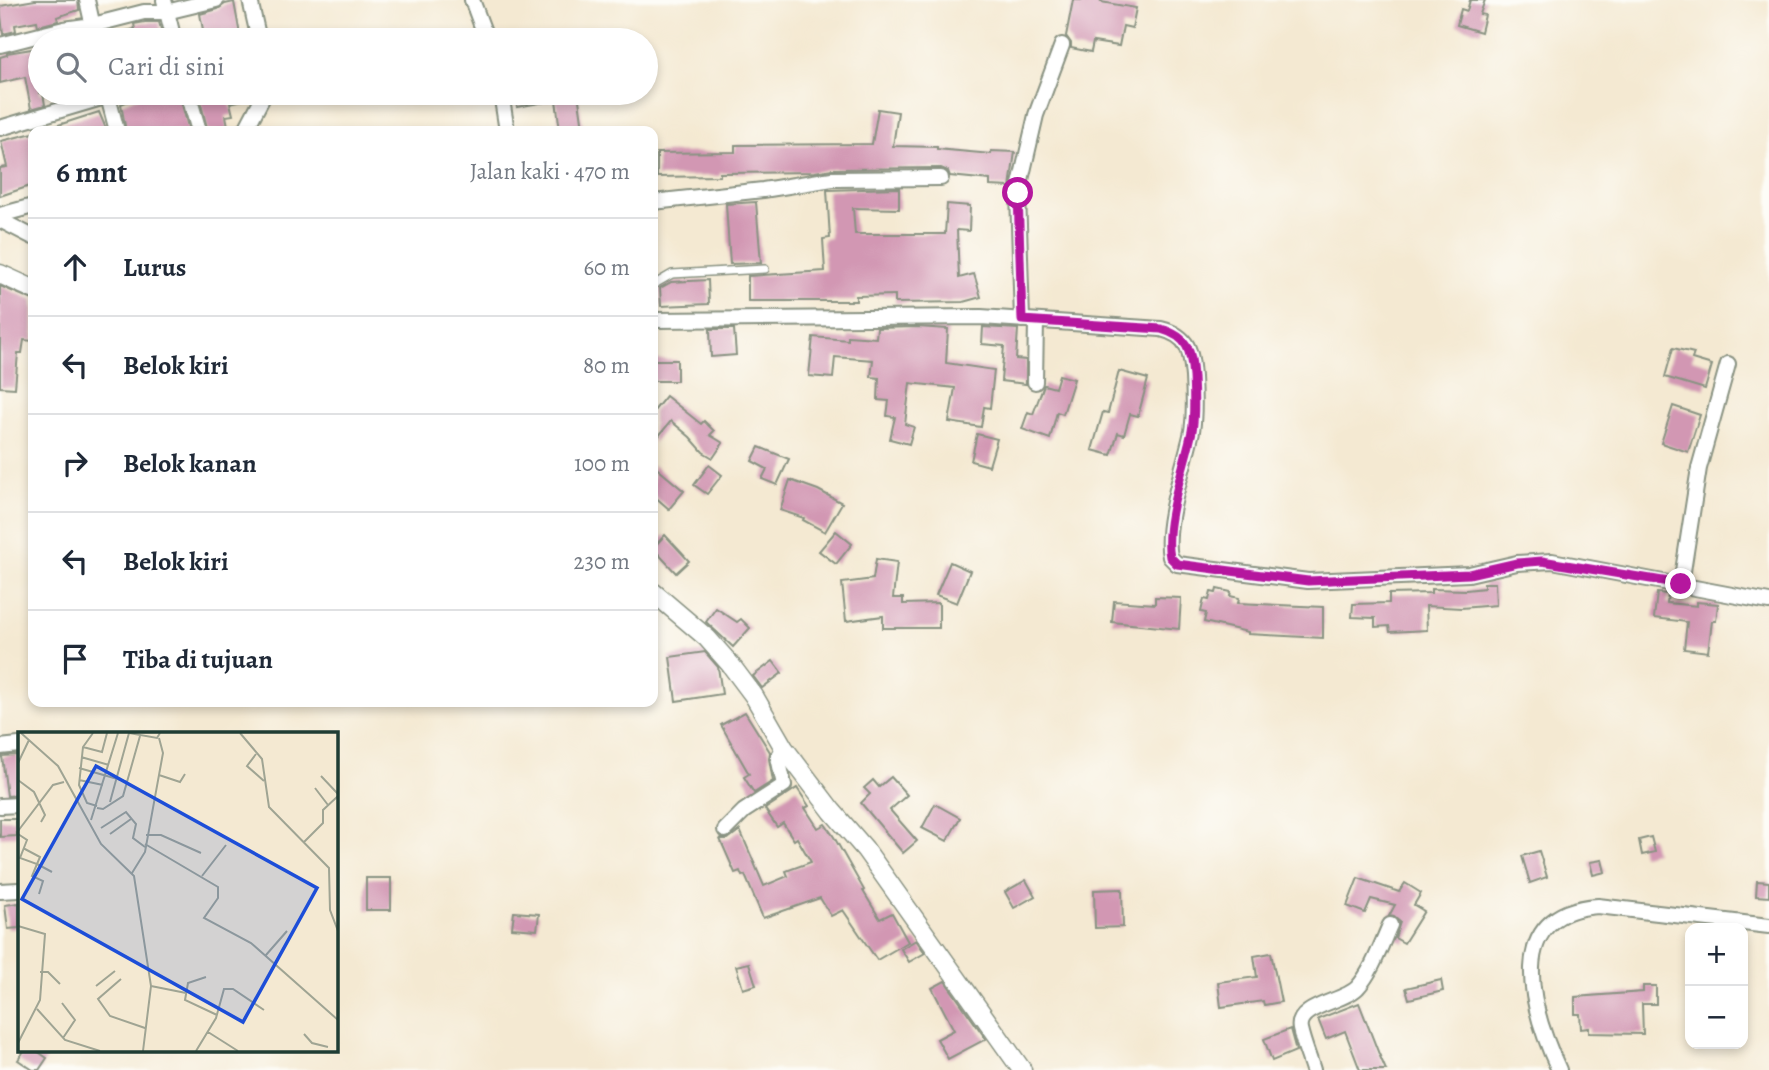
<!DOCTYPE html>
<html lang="id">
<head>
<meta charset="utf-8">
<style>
  :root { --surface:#fff; --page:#f6f6f7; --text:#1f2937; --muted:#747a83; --line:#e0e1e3 }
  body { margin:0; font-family:Alegreya,serif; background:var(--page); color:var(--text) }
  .controls { position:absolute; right:21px; bottom:21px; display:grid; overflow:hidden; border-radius:14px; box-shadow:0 4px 10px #0003 }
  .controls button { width:63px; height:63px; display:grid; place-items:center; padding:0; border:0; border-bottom:2px solid var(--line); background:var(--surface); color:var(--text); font:35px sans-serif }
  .stop { position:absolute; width:21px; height:21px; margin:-16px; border:5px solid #b5179e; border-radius:50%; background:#fff }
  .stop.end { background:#b5179e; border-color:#fff; box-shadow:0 2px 7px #0008 }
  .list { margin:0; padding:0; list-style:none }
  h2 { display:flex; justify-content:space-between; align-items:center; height:91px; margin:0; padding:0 28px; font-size:30px }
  h2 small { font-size:23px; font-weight:400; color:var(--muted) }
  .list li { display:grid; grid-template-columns:46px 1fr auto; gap:21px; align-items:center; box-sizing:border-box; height:98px; padding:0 28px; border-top:2px solid var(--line) }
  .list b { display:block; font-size:26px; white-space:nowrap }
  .list em { font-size:23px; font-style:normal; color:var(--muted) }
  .icon { flex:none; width:38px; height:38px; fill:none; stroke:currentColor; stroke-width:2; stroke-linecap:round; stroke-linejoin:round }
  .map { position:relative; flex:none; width:1769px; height:1070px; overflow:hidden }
  .search { position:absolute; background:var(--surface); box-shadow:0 4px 10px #0003; left:28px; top:28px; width:630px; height:77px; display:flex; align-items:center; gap:18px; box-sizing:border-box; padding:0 24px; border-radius:38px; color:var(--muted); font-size:26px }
  .panel { position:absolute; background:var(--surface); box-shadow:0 4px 10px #0003; left:28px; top:126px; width:630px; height:581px; border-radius:14px }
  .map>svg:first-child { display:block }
</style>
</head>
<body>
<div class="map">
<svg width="1769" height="1070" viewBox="0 0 1769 1070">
  <rect width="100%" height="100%" fill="#fdfcf7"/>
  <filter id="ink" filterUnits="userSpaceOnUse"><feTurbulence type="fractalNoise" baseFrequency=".0143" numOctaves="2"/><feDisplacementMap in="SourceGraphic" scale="14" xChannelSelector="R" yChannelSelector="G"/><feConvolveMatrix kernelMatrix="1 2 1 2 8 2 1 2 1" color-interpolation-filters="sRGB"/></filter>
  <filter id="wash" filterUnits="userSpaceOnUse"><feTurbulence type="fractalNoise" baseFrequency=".00686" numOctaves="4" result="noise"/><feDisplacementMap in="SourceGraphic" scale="28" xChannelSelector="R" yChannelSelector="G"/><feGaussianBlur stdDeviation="1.57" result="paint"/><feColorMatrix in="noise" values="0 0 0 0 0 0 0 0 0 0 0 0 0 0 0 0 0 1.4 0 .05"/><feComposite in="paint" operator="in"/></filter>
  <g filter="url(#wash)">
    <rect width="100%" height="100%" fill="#f4e9d2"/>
    <g id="blocks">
      <g fill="#d297b3">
        <path d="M35 0H78L79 10 57 17 58 21 38 26 37 21 15 25 16 31 3 34 0 6Z"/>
        <path d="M1073 0H1102L1101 2 1136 8 1132 28 1123 26 1119 46 1093 42 1091 52 1071 48V43L1066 36Z"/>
        <path d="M1470 0H1485L1480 14 1485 15 1481 32 1457 25 1461 9 1467 11Z"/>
        <path d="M234 2 241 40H205L200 14 218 9 225 4Z"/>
        <path d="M145 22H159L164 40H106L105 35 135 29 134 24Z"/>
        <path d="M38 48 40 58V93H43L45 105 31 109 25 77 0 83V57L7 55V53Z"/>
        <path d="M149 93 150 96 162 93H179L189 131H126L121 104Z"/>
        <path d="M198 93H254L252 98 230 103 233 115 226 116 229 131H208Z"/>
        <path d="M515 93H578L583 128 560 131 556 100 517 107Z"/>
        <path d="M878 109 898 112 893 146 937 147V149L991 154V151L1015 152 1010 187 990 186V180L950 176 948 171 941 168 832 169 815 172 720 173V176L657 177V153L735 152V145L872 144Z"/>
        <path d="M99 112 107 131H50L49 128Z"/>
        <path d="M33 133V185L0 196V168L7 167 1 141Z"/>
        <path d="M899 188V209L853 208 855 234H945L947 204 970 206 969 231 957 230 959 278 974 274 981 297 963 302 895 303V295L856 296V301H748V276L825 271 823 239 830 238 827 190Z"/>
        <path d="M756 202 761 263 730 264 726 204Z"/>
        <path d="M708 280 709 304 661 306 660 288 671 282Z"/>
        <path d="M0 286 33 300V341L24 340 22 353H18L15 388 0 387Z"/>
        <path d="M917 327 948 329 946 363 994 370 990 408 984 407 981 427 949 422 955 388 910 383 905 424 914 427 909 444 890 439 895 417 887 416 889 401 878 400 879 378 871 377 873 360 835 357 833 378 809 376 813 337 848 340V336L876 338 877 328Z"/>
        <path d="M983 327 1018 329 1016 359 1026 360V384L1001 381 1004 346 982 344Z"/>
        <path d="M710 329H734L736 355 711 357Z"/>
        <path d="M1673 348 1694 353 1692 359 1712 365 1705 389 1665 377Z"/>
        <rect x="653" y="360" width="24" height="21"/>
        <path d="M1119 371 1148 379 1138 416 1130 414 1124 435 1118 433 1111 455 1092 450 1103 412 1108 413Z"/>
        <path d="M1059 375 1074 379 1063 414 1057 412 1050 439 1022 429 1028 412 1033 414 1044 385 1055 388Z"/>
        <path d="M666 396 701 424 704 421 714 431 710 435 723 443 713 458 703 452 690 437 671 421 653 443V412Z"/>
        <path d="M1673 406 1700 415 1688 452 1661 443Z"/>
        <path d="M977 434 997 439 989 466 971 461Z"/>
        <path d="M759 447 789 459 777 485 762 479 767 469 752 461Z"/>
        <path d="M653 465 684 491 669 509 653 495Z"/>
        <path d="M709 465 722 475 707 494 694 485Z"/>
        <path d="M790 480 818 490 842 503 825 532 803 520 804 518 780 510Z"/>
        <path d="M836 531 852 544 836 564 819 551Z"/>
        <path d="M665 535 689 561 676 573 653 548Z"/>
        <path d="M876 559 897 562 893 598H903V604L939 603V628H883V616L846 621 842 583 873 579Z"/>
        <path d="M950 562 970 571 957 603 936 595Z"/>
        <path d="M1484 583H1495L1496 605 1461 608 1426 606 1427 630 1390 632 1389 626 1375 627V618L1352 617 1353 604 1389 603V594L1431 593V589L1466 590 1484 588Z"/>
        <path d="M1217 589 1231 592 1230 596 1239 598 1238 603 1323 607V638L1248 634V632L1204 622 1206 613 1201 612 1204 599 1209 600 1211 592 1216 593Z"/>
        <path d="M1657 593 1668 594 1667 603 1697 606V602L1718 604 1716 621H1712L1708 652 1684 649 1687 622 1654 618Z"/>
        <path d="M1155 597 1181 598 1179 629 1112 622 1114 601 1155 604Z"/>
        <path d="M716 608 737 622 741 619 750 628 733 647 706 622Z"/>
        <path d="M705 652 718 667 722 694 676 701 670 657Z"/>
        <path d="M773 661 782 673 762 688 753 676Z"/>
        <path d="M745 712 770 752 769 759 773 781 754 793 744 777 749 774 721 725Z"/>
        <path d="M18 755 19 795 7 796 2 756Z"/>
        <path d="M891 777 907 795 890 810 917 841 903 853 861 803 870 794 864 788 873 780 879 787Z"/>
        <path d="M797 788 809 806 805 808 818 828 825 824 834 837 864 890 863 891 880 919 892 913 908 942 877 960 843 910 831 916 820 898 763 918 745 875 742 876 740 871 735 873 720 839H728L740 830 764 886 788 876 786 871 811 862 797 838 794 840 783 823 777 827 765 809Z"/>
        <path d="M935 804 960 818 947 841 922 828Z"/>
        <path d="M0 819H16L17 836 0 837Z"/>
        <path d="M1651 837 1655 852 1642 855 1639 840Z"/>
        <path d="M1539 851 1547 877 1530 883 1522 856Z"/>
        <path d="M1602 860 1605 872 1593 875 1590 862Z"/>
        <rect x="366" y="878" width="25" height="32"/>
        <path d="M1358 878 1399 892 1405 883 1421 893 1414 905 1424 911 1404 943 1395 938 1400 922 1394 917 1389 916 1395 905 1371 899 1365 913 1347 906Z"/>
        <path d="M1026 880 1035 896 1014 908 1005 892Z"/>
        <path d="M1757 881 1769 882V897L1756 896Z"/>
        <path d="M1122 889 1123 927 1095 928 1094 890Z"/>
        <path d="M19 903V928L8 929 5 905Z"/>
        <path d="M514 912 539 914 537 930 512 928Z"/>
        <path d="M916 940 925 953 909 962 901 949Z"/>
        <path d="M1271 953 1281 1002 1264 1005 1263 1001 1221 1007 1218 982 1257 977 1254 956Z"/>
        <path d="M749 963 756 985 743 989 736 966Z"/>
        <path d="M1441 980 1443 991 1409 999 1406 988Z"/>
        <path d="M945 981 986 1039 948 1059 937 1039 954 1030 932 988Z"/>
        <path d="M1643 986H1656V1004H1642L1643 1034 1589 1033V1028L1581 1029 1580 1014H1575V997L1643 992Z"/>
        <path d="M1359 1003 1379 1054 1386 1070H1360L1345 1031 1326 1039 1318 1019Z"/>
        <path d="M1290 1029 1296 1051 1272 1061 1264 1039Z"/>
        <path d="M24 1051H37L47 1058 39 1070H33L18 1060Z"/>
      </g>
    </g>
  </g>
  <g filter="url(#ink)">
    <use href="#blocks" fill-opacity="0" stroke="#8a9383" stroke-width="2"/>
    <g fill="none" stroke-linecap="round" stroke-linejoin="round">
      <defs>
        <path id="service" d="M653 285 672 274 765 269"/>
        <g id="minor">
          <path d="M87 0 96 40"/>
          <path d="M164 0 174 40"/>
          <path d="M250 0 259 40"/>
          <path d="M472 0 487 40"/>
          <path d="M0 45 64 29 93 25 144 12H166L216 0"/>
          <path d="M107 93 117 131"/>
          <path d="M188 93 199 131"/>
          <path d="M501 93 507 131"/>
          <path d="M0 128 108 96"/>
          <path d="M245 131 265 93"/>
          <path d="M653 202 763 190 832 179 941 178"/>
          <path d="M0 215 33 206"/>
          <path d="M0 220 33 237"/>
          <path d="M653 320 981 317 1161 329C1189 336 1191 351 1193 377 1194 395 1195 413 1192 431 1185 465 1163 524 1170 557L1177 564 1308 581 1469 574 1517 563 1552 561 1769 602"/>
          <path d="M1022 320 1018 193 1036 115 1062 45"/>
          <path d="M1035 382 1036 321"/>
          <path d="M1681 584 1699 468 1728 364"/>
          <path d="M0 747 19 745"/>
          <path d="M0 806 19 805"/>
          <path d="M725 830 744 811 784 785 778 757 784 748"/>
          <path d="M0 891 19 890"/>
          <path d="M1313 1070C1309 1057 1303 1043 1300 1029 1295 1006 1343 1002 1357 988 1372 972 1381 945 1390 925"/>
          <path d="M1559 1070C1531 1010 1502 912 1598 906L1769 926"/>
        </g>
        <g id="tertiary">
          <path d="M0 274 33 289"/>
          <path d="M653 592 707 638 730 664 754 696 784 748 832 811 865 849 1022 1070"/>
        </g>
      </defs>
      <use href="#service" stroke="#8a9383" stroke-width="10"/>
      <use href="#minor" stroke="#8a9383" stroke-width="18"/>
      <use href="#tertiary" stroke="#8a9383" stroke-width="21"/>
      <use href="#service" stroke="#fff" stroke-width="7"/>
      <use href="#minor" stroke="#fff" stroke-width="14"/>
      <use href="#tertiary" stroke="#fff" stroke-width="18"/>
    </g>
  </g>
  <g fill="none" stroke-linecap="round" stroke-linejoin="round" filter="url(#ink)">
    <path stroke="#b5179e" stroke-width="9" d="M1018 193 1022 320 1161 329C1189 337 1191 351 1193 377 1194 395 1195 413 1192 431 1185 465 1163 524 1170 557L1177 564 1308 581 1469 574 1517 563 1542 561 1681 584"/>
  </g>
  <g transform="translate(18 732)">
    <rect width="320" height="320" fill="#f4e9d2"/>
    <path fill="none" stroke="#9fa493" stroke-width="2" d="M3 1 40 34 83 112 116 144 133 254 125 319M75 1 65 15 61 53 69 71 79 74M111 1 139 6 142 1M222 1 244 27 251 75 311 136 312 178 320 199M65 15 84 20 89 1M238 22 229 34 246 49M63 25 91 33M0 31 11 8M61 36 110 50M141 43 162 50 167 42M303 44 320 62M0 48 16 60 27 83 23 90M61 48 85 53M297 56 310 73M92 70 111 1M79 76 85 77 105 64 122 4M73 88 100 1M83 96 108 80 118 92 115 106 127 115M0 99 35 53 46 50M0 102 9 108 2 126 19 132 14 144 25 149 21 162M92 102 113 87M128 103H143L183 121M286 110 305 91V78L320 64M127 112 200 155V166L186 186 233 211 320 288M5 116 22 125 19 132 34 140M114 141 127 120 145 21 141 6M184 144 208 113M0 194 27 202 22 268 0 311M248 223 269 199M22 240H30L42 252M188 245 170 251 167 268 199 283M103 247 80 267 92 284 127 296M78 254 97 239M133 254 168 261M44 271 57 288 45 306M19 277 47 308 82 319M190 300 220 319M286 302 294 311 310 315M178 319 198 286 206 257H215L246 278"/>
    <path fill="#1d4ed8" fill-opacity="0.15" stroke="#1d4ed8" stroke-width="3.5" d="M78 34 299 156 225 290 4 167Z"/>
    <rect width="320" height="320" fill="none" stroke="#1f3d34" stroke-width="3.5"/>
  </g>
</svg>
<div class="controls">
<button>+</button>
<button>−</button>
</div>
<div class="stop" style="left:1018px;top:193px"></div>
<div class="stop end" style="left:1681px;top:584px"></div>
<div class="search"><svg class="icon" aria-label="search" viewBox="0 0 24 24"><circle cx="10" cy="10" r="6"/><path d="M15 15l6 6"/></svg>Cari di sini</div>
<section class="panel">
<h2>6 mnt<small>Jalan kaki · 470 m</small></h2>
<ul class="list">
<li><svg class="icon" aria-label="ahead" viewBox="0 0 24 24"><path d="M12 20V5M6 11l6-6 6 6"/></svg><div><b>Lurus</b></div><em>60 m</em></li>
<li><svg class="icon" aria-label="left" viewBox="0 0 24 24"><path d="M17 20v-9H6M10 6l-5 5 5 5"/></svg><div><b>Belok kiri</b></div><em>80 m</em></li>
<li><svg class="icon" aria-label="right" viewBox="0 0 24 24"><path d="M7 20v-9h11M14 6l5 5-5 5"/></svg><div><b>Belok kanan</b></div><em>100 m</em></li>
<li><svg class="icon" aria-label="left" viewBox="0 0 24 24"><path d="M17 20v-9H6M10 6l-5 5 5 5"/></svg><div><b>Belok kiri</b></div><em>230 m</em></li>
<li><svg class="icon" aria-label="arrive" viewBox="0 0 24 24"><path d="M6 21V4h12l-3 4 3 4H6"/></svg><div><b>Tiba di tujuan</b></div></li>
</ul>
</section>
</div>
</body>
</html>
